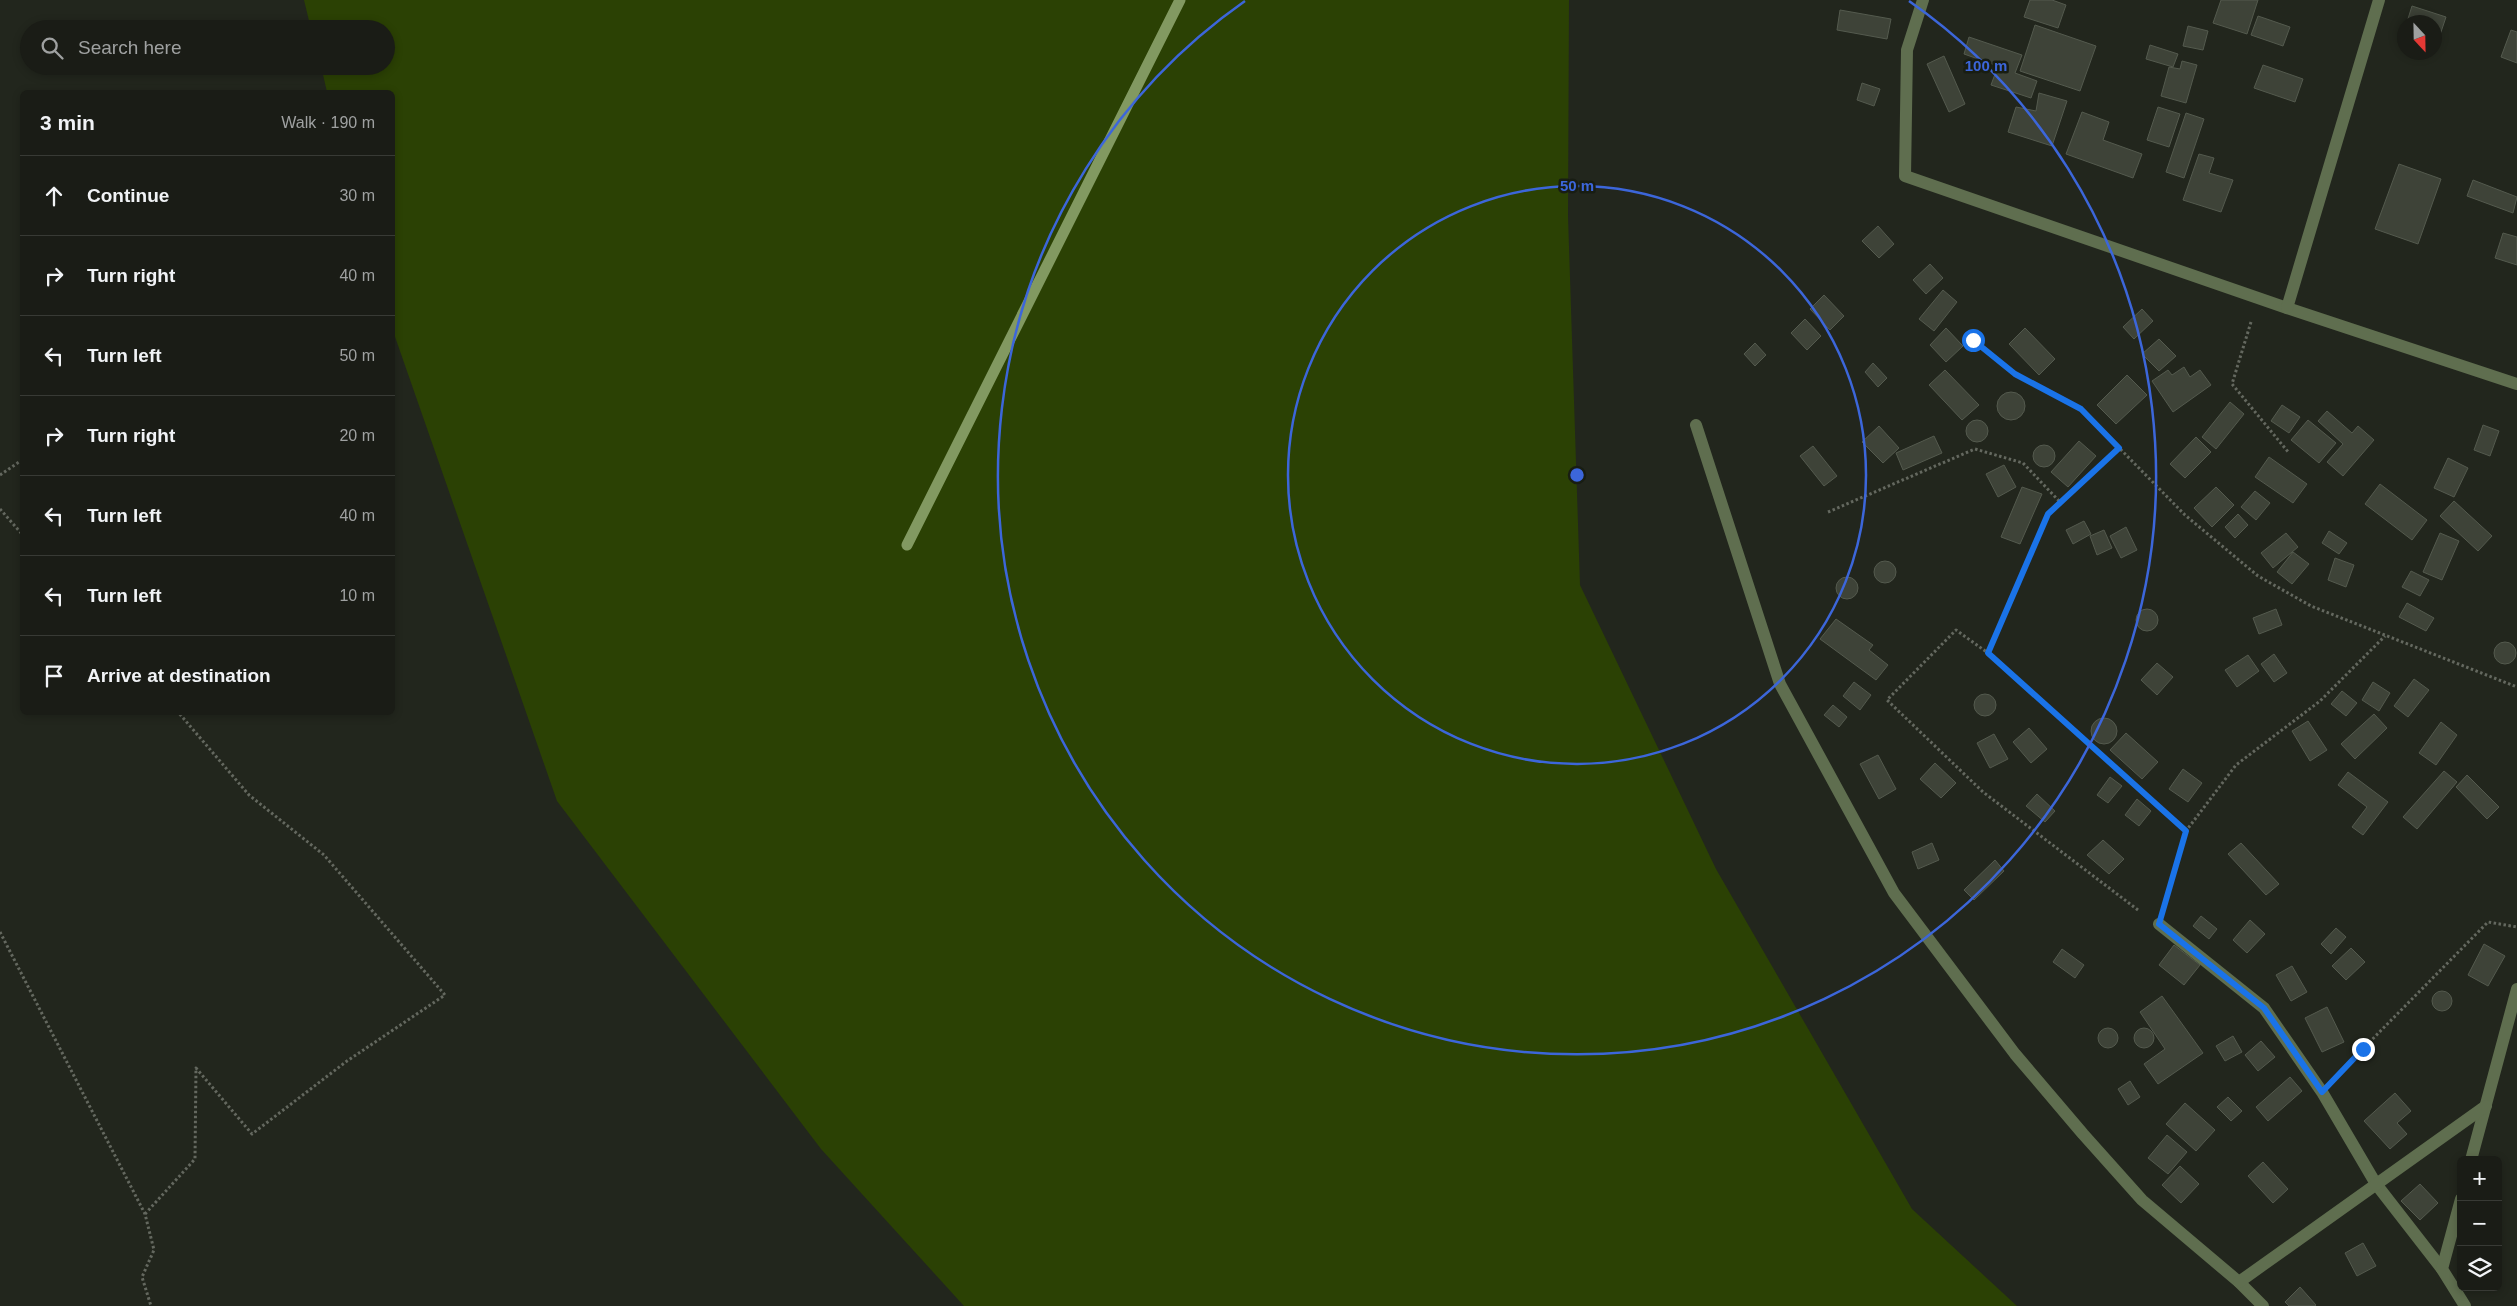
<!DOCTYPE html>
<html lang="en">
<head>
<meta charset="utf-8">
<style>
  :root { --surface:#1a1c16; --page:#23251f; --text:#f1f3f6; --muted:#9fa1a1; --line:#383a35 }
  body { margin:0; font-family:Arial,sans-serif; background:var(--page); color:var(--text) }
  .controls { position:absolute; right:15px; bottom:15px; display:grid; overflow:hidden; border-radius:8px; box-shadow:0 2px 8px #0003 }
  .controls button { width:45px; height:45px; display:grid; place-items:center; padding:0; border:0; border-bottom:1px solid var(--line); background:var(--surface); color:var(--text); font:25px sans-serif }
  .compass { position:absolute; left:2397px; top:15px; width:45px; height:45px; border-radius:50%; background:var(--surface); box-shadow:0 2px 8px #0003; rotate:158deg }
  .stop { position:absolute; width:15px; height:15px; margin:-11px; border:4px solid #1a73e8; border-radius:50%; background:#fff }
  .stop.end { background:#1a73e8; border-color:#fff; box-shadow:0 1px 5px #0008 }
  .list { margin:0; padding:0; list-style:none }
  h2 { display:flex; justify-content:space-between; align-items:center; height:65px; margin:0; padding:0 20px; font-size:21px }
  h2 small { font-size:16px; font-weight:400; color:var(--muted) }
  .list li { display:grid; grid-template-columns:32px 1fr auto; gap:15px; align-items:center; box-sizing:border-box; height:80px; padding:0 20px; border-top:1px solid var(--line) }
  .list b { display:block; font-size:19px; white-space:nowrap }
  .list em { font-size:16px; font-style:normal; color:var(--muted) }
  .icon { flex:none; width:28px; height:28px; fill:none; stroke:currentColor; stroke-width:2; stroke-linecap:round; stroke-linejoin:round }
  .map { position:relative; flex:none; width:2517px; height:1306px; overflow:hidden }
  .search { position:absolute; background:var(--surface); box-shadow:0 2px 8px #0003; left:20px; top:20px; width:375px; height:55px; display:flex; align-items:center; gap:12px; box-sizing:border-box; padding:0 18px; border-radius:28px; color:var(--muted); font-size:19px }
  .panel { position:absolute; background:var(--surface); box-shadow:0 2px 8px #0003; left:20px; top:90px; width:375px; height:625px; border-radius:8px }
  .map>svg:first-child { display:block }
</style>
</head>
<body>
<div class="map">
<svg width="2517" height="1306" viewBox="0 0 2517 1306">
  <rect width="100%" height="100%" fill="#22261d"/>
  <path fill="#2b4104" d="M304 0H1569L1568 216 1580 585 1716 869 1912 1209 2017 1306H964L821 1149 557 801 393 331 392 92H327L321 66H386V29H311Z"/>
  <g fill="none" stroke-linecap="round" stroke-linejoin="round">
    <path stroke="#829961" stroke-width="11" d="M907 545 1180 0"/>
  </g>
  <g fill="#3e4338" stroke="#545a4e">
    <path d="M2030 0H2052L2066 5 2058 28 2024 17Z"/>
    <path d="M2221 0H2258L2247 34 2213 23Z"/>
    <path d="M2412 6 2446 17 2436 47 2434 22H2407Z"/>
    <path d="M1840 10 1891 19 1887 39 1837 30Z"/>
    <path d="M2258 16 2290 27 2283 46 2251 35Z"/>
    <path d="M2035 25 2096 46 2080 91 2020 71Z"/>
    <path d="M2188 26 2208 31 2203 50 2183 46Z"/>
    <path d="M2511 30 2517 32V63L2501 57Z"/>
    <path d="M1969 37 2022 55 2015 73 2037 81 2031 98 1991 85 1998 66 1964 54Z"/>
    <path d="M2150 45 2178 54 2173 67 2146 59Z"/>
    <path d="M1944 56 1965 104 1949 112 1927 64Z"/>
    <path d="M2182 61 2197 65 2186 103 2161 96 2169 67 2180 69Z"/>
    <path d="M2263 65 2303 79 2295 102 2254 88Z"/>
    <path d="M1862 83 1880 89 1874 106 1857 100Z"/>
    <path d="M2039 93 2067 101 2052 146 2008 132 2016 107 2036 111Z"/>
    <path d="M2158 107 2180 114 2169 147 2147 140Z"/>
    <path d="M2082 112 2109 122 2103 140 2142 154 2133 178 2066 154Z"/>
    <path d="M2186 113 2204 119 2184 178 2166 172Z"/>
    <path d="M2199 154 2214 158 2209 173 2233 180 2221 212 2183 200Z"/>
    <path d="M2399 164 2441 179 2418 244 2375 229Z"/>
    <path d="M2473 180 2517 197 2513 213 2467 196Z"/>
    <path d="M1878 226 1894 244 1879 258 1862 241Z"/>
    <path d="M2503 233 2517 237V265L2495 258Z"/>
    <path d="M1930 264 1943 278 1926 294 1913 280Z"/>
    <path d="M1943 290 1957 302 1934 331 1919 319Z"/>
    <path d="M1824 295 1844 316 1830 330 1810 309Z"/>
    <path d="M2142 309 2153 321 2134 339 2123 327Z"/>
    <path d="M1805 319 1821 336 1807 350 1791 333Z"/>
    <path d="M1946 328 1963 346 1946 362 1930 345Z"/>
    <path d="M2025 328 2055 359 2039 375 2009 344Z"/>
    <path d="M2159 339 2176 356 2159 371 2142 354Z"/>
    <path d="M1755 343 1766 355 1755 366 1744 354Z"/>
    <path d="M1873 363 1887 378 1878 387 1865 372Z"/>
    <path d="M2184 367 2190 377 2200 370 2211 385 2173 412 2152 381 2168 370 2172 375Z"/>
    <path d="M1945 370 1979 405 1962 420 1929 385Z"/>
    <path d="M2127 375 2147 395 2116 424 2097 405Z"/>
    <circle cx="2011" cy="406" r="14"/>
    <path d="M2230 402 2244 414 2216 449 2202 437Z"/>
    <path d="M2282 405 2300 417 2289 433 2271 421Z"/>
    <path d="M2327 411 2352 433 2358 426 2374 440 2343 476 2327 462 2343 444 2318 421Z"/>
    <circle cx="1977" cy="431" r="11"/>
    <path d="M2308 420 2336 443 2319 463 2291 440Z"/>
    <path d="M2483 425 2499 431 2490 456 2474 450Z"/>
    <path d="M1879 426 1899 448 1883 463 1862 442Z"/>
    <path d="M1934 436 1942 453 1903 470 1896 453Z"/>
    <path d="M2196 437 2211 452 2185 478 2170 464Z"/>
    <path d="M2079 441 2096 456 2068 487 2051 472Z"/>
    <circle cx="2044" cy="456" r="11"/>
    <path d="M1813 446 1837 476 1824 486 1800 456Z"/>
    <path d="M2269 457 2307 484 2293 503 2255 477Z"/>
    <path d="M2448 458 2468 468 2454 497 2434 488Z"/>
    <path d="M2004 465 2016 487 1998 497 1986 474Z"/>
    <path d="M2380 484 2427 520 2412 540 2365 504Z"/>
    <path d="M2022 487 2042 494 2020 544 2001 537Z"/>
    <path d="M2216 487 2234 505 2212 527 2194 508Z"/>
    <path d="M2255 491 2270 503 2256 520 2241 507Z"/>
    <path d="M2454 501 2492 536 2478 551 2440 516Z"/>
    <path d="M2238 514 2248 525 2235 538 2225 527Z"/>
    <path d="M2084 521 2091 534 2073 544 2066 530Z"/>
    <path d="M2126 527 2137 550 2121 558 2110 536Z"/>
    <path d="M2104 530 2112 548 2097 555 2090 536Z"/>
    <path d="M2329 531 2347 543 2339 554 2322 543Z"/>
    <path d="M2286 533 2298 547 2273 568 2261 553Z"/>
    <path d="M2440 533 2459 541 2442 580 2423 572Z"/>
    <path d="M2293 552 2309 564 2292 584 2277 572Z"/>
    <path d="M2335 558 2354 565 2346 587 2328 580Z"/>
    <circle cx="1885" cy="572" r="11"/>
    <path d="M2411 571 2429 580 2420 596 2402 587Z"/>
    <circle cx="1847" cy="588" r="11"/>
    <path d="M2407 603 2434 618 2426 631 2399 617Z"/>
    <circle cx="2147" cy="620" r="11"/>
    <path d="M2276 609 2282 625 2259 634 2253 618Z"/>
    <path d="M1836 619 1873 645 1869 650 1888 665 1876 680 1820 639Z"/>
    <circle cx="2505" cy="653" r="11"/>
    <path d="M2274 654 2287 673 2274 682 2261 664Z"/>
    <path d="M2248 655 2259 671 2237 687 2225 670Z"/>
    <path d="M2157 663 2173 677 2157 695 2141 680Z"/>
    <path d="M2414 679 2429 690 2408 717 2394 706Z"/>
    <path d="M1854 682 1871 695 1860 710 1843 696Z"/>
    <path d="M2373 682 2390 693 2379 711 2362 700Z"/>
    <path d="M2342 691 2357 703 2346 716 2331 704Z"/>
    <circle cx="1985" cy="705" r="11"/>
    <path d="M1833 705 1847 717 1839 727 1824 715Z"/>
    <path d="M2374 714 2387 728 2355 759 2341 744Z"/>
    <circle cx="2104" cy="731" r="13"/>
    <path d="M2308 721 2327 750 2310 761 2292 731Z"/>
    <path d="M2441 722 2457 735 2436 765 2419 753Z"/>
    <path d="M2029 728 2047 749 2031 763 2013 742Z"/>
    <path d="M2126 733 2158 762 2142 779 2110 750Z"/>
    <path d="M1994 734 2008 759 1990 768 1977 743Z"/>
    <path d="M1878 755 1896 789 1879 799 1860 764Z"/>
    <path d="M1935 763 1956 783 1941 798 1920 779Z"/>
    <path d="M2183 769 2202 783 2188 802 2169 789Z"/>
    <path d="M2444 771 2457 782 2417 829 2403 817Z"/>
    <path d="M2348 772 2388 802 2363 835 2352 827 2367 807 2338 785Z"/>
    <path d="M2467 775 2499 807 2487 819 2456 787Z"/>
    <path d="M2110 777 2122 786 2108 803 2097 795Z"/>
    <path d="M2037 794 2055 811 2045 822 2026 806Z"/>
    <path d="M2137 799 2151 811 2139 826 2125 815Z"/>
    <path d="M2103 840 2124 859 2109 874 2087 855Z"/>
    <path d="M1932 843 1939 860 1918 869 1912 852Z"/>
    <path d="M2241 843 2279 884 2266 895 2228 854Z"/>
    <path d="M1995 860 2004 871 1974 900 1964 890Z"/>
    <path d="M2201 916 2217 929 2209 939 2193 926Z"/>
    <path d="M2250 920 2265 934 2247 953 2233 940Z"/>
    <path d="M2336 928 2346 937 2331 954 2321 944Z"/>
    <path d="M2484 944 2505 956 2488 986 2468 975Z"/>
    <path d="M2174 945 2200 965 2184 985 2159 965Z"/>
    <path d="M2351 948 2365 962 2346 980 2332 966Z"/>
    <path d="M2062 949 2084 965 2075 978 2053 962Z"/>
    <path d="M2292 966 2307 992 2291 1001 2276 975Z"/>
    <circle cx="2442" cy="1001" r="10"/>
    <path d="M2162 996 2203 1053 2158 1084 2144 1064 2165 1049 2140 1012Z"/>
    <path d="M2327 1007 2344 1042 2322 1052 2305 1018Z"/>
    <circle cx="2108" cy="1038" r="10"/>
    <circle cx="2144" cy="1038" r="10"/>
    <path d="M2233 1036 2242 1052 2225 1061 2216 1046Z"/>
    <path d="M2261 1041 2275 1057 2258 1071 2245 1055Z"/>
    <path d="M2290 1077 2302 1091 2268 1121 2256 1107Z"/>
    <path d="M2130 1081 2140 1097 2128 1105 2118 1089Z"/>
    <path d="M2395 1093 2411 1111 2397 1123 2407 1134 2390 1149 2364 1121Z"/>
    <path d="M2228 1097 2242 1111 2231 1121 2217 1107Z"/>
    <path d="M2185 1103 2215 1130 2196 1151 2166 1124Z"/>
    <path d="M2167 1135 2187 1152 2168 1174 2148 1158Z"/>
    <path d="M2263 1162 2288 1189 2273 1203 2248 1176Z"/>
    <path d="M2180 1166 2199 1184 2181 1203 2162 1185Z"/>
    <path d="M2420 1184 2438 1203 2420 1220 2401 1201Z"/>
    <path d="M2363 1243 2376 1266 2357 1276 2345 1253Z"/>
    <path d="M2300 1287 2316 1305 2315 1306H2289L2285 1302Z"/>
  </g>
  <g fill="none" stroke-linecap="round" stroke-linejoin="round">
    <g stroke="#64685f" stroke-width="3" stroke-dasharray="2.5 2.5" stroke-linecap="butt">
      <path d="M2251 322 2232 384 2289 453"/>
      <path d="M1973 340 2015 374 2081 409 2185 515 2258 576 2311 606 2517 687"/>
      <path d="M0 475 22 460"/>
      <path d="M0 509 22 534"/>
      <path d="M1828 512 1975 449 2023 463 2060 502"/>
      <path d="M1988 653 2048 514 2119 448"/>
      <path d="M2166 899 2186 831 2236 765 2320 701 2385 636"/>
      <path d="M2138 910 1983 792 1887 700 1956 630 1988 653 2186 831"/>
      <path d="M0 932 145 1214 154 1250 142 1277 151 1306"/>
      <path d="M2341 1071 2488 922 2517 927"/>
      <path d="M145 1214 195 1159 196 1068 252 1134 347 1061 445 995 324 855 249 795 178 712"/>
    </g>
    <g stroke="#5f6e4f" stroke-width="12">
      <path d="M1923 0 1907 50 1905 176 2287 308 2517 384"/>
      <path d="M2287 308 2379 0"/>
      <path d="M1696 425 1780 684 1894 893 2015 1054 2083 1134 2142 1200 2239 1282 2263 1306"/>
      <path d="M2159 924 2264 1008 2322 1092 2376 1184 2442 1269"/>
      <path d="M2471 1160 2517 989"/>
      <path d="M2461 1199 2442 1269 2465 1306"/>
      <path d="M2239 1282 2486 1106"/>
    </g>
  </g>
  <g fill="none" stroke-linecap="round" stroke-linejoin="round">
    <path stroke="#1a73e8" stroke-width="6" d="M1973 340 2015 374 2081 409 2119 448 2048 514 1988 653 2186 831 2159 924 2264 1008 2322 1092 2363 1049"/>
  </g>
  <g fill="none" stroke="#3c66da" stroke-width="2.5">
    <circle cx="1577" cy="475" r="289"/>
    <path d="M1909 1A579 579 0 1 1 1245 1"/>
  </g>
  <circle cx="1577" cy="475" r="8" fill="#3c66da" stroke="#181d13" stroke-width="2.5"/>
  <g font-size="15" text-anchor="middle" font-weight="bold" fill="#3c66da" stroke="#181d13" stroke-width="5" stroke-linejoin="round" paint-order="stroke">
    <text x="1986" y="71">100 m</text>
    <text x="1577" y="191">50 m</text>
  </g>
</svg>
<div class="controls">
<button>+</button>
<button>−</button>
<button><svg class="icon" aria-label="layers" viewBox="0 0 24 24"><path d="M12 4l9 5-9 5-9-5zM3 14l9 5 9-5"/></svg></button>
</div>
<svg class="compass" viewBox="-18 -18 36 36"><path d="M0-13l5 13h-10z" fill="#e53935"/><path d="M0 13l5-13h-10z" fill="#9fa1a1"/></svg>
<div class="stop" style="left:1973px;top:340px"></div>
<div class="stop end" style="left:2363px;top:1049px"></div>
<div class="search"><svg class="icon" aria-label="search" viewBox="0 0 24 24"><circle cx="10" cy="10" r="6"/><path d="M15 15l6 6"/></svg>Search here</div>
<section class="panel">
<h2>3 min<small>Walk · 190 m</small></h2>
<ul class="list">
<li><svg class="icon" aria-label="ahead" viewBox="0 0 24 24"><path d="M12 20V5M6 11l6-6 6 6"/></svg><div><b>Continue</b></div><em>30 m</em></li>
<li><svg class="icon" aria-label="right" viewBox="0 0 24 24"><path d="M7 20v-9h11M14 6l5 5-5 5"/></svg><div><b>Turn right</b></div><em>40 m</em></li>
<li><svg class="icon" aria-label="left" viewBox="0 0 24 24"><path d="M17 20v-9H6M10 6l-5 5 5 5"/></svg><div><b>Turn left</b></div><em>50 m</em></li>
<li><svg class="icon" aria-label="right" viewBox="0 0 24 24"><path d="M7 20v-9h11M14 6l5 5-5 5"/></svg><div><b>Turn right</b></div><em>20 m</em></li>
<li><svg class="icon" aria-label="left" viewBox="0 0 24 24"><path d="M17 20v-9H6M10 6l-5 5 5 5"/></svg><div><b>Turn left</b></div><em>40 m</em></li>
<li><svg class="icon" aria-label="left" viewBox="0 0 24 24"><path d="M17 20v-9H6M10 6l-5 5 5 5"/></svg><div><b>Turn left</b></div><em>10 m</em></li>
<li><svg class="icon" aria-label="arrive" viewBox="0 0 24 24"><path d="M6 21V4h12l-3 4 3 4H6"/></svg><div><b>Arrive at destination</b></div></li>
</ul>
</section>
</div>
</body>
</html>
